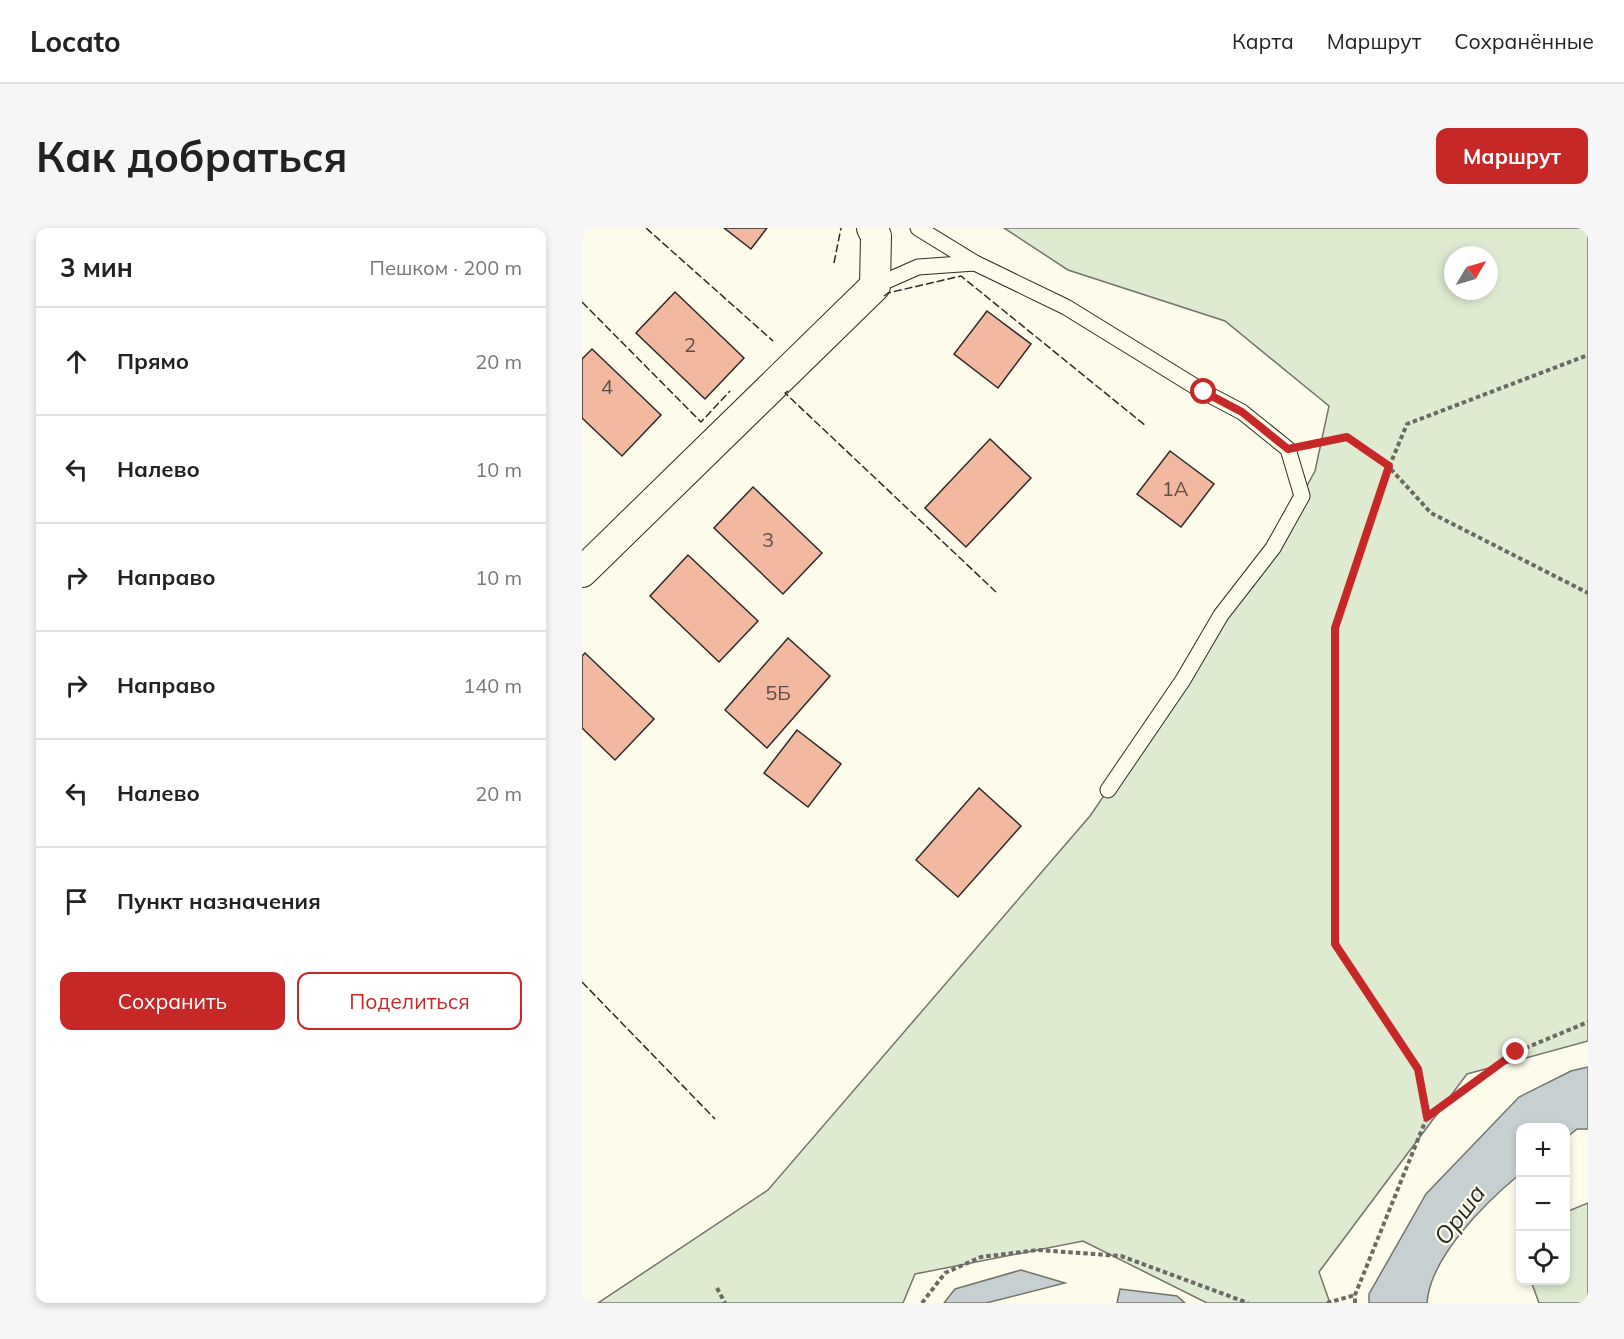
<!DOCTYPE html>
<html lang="ru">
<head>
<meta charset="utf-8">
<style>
  :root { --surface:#fff; --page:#f6f6f6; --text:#222; --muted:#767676; --line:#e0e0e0; --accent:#c62828 }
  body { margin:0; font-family:Mulish,sans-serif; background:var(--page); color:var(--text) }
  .controls { position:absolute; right:18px; bottom:18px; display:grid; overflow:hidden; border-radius:12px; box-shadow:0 3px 9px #0003 }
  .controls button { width:54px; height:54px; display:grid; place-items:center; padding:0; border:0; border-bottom:2px solid var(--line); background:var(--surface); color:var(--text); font:30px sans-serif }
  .compass { position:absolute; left:862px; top:18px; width:54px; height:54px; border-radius:50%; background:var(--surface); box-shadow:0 3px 9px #0003; rotate:52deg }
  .stop { position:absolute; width:18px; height:18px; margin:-14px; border:4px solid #c62828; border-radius:50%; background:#fff }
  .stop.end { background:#c62828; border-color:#fff; box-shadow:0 2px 6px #0008 }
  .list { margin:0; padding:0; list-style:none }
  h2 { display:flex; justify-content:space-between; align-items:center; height:78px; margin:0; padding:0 24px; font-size:26px }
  h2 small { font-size:20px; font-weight:400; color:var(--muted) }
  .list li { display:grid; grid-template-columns:39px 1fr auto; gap:18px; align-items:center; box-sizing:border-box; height:108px; padding:0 24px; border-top:2px solid var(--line) }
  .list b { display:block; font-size:22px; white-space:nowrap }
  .list em { font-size:20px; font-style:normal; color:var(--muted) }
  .actions { display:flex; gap:12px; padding:18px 24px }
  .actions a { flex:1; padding:14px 0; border:2px solid var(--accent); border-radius:12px; text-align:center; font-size:21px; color:var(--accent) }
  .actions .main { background:var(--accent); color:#fff }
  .icon { flex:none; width:33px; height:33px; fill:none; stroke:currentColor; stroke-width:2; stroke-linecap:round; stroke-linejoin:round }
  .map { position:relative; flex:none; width:1006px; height:1075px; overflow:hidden; border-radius:12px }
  header { display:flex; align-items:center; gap:36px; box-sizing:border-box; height:84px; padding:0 30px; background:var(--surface); border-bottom:2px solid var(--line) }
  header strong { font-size:28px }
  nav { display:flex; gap:33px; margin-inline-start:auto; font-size:21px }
  .intro { display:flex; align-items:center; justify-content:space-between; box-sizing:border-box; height:144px; padding:0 36px }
  h1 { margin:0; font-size:42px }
  .button { padding:15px 27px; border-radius:12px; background:var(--accent); color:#fff; font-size:21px; font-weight:700 }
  main { display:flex; gap:36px; padding:0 36px }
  aside { flex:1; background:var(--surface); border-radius:12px; box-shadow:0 3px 9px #0003 }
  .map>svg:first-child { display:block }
</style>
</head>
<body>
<header>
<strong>Locato</strong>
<nav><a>Карта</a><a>Маршрут</a><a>Сохранённые</a></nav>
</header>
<div class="intro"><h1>Как добраться</h1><a class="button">Маршрут</a></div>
<main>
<aside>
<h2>3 мин<small>Пешком · 200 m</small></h2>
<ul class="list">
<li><svg class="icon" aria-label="ahead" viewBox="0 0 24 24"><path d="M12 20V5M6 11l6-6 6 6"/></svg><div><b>Прямо</b></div><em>20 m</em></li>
<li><svg class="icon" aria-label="left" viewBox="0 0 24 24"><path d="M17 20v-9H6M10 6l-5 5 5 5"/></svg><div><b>Налево</b></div><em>10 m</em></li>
<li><svg class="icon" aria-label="right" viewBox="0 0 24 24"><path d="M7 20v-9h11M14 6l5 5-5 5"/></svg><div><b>Направо</b></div><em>10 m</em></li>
<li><svg class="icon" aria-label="right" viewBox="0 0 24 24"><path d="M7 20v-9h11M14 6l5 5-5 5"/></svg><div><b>Направо</b></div><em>140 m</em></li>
<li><svg class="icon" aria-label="left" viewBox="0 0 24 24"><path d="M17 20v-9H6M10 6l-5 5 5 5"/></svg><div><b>Налево</b></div><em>20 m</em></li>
<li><svg class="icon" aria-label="arrive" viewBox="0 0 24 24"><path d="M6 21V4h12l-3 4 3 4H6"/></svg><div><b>Пункт назначения</b></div></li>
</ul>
<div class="actions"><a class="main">Сохранить</a><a>Поделиться</a></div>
</aside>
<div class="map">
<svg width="1006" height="1075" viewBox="0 0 1006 1075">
  <rect width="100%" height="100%" fill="#fdfbea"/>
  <g fill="#deebd1" stroke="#74746e" stroke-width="1.5" fill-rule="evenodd">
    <path d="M422 0H1006V813L885 846 737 1044 748 1075H625L501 1013 333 1046 321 1075H16L186 962 508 588 691 320 733 243 747 178 643 93 486 42ZM871 27H907V63H871Z"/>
    <path d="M1006 975V1075H957L949 1053 984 1052V984Z"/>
  </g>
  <g fill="#c7d0d0" stroke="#74746e" stroke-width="1.5">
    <path d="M1006 839V901H995L984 910V900H939L938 946C904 974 848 1029 845 1075H787V1066L844 966 937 869 989 843Z"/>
    <path d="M439 1042 483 1055 404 1075H362L373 1061Z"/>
    <path d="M538 1061 595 1068 603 1075H535Z"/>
  </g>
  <g fill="#f2b8a0" stroke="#2b2b2b" stroke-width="1.5">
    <path d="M142 0H185L169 21Z"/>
    <path d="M93 64 162 130 123 171 54 105Z"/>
    <path d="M405 83 449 116 416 160 372 126Z"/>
    <path d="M10 121 79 187 40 228 0 190V131Z"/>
    <path d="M408 211 449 250 384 319 343 280Z"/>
    <path d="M588 223 632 256 599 299 555 266Z"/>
    <path d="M171 259 240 325 201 366 132 300Z"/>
    <path d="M106 327 176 393 137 434 68 368Z"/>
    <path d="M206 410 248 448 185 520 143 482Z"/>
    <path d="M3 425 72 491 33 532 0 500V428Z"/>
    <path d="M215 502 259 536 226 579 182 545Z"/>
    <path d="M397 560 439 598 376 669 334 632Z"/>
  </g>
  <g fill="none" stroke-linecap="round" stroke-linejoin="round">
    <defs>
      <g id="lane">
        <path d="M336 0 393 35 484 79 622 164 660 184 706 221 720 268 691 320 639 387 601 452 526 562"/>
        <path d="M293 58 336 39 393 35"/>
      </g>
      <path id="street" d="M0 344 293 58 294 8 290 0"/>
    </defs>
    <use href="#lane" stroke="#2b2b2b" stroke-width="17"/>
    <use href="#street" stroke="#2b2b2b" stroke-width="32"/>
    <g stroke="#6a6964" stroke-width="4" stroke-dasharray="4.5 3" stroke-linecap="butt">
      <path d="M730 216 765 209 807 239 849 285 1006 365"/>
      <path d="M845 889 934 824 1006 794"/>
      <path d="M135 1060 143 1075"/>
      <path d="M340 1075 363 1045 399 1029 456 1022 539 1028 666 1075"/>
      <path d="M745 1075 773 1067"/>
      <path d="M773 1075V1067L845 889 836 841 753 716V400L807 239 825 196 1006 127"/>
    </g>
    <use href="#lane" stroke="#fdfbea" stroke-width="15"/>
    <use href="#street" stroke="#fdfbea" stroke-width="30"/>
    <g stroke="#2b2b2b" stroke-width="1.5" stroke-dasharray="8 3" stroke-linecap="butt">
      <path d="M64 0 191 113"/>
      <path d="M252 35 259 0"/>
      <path d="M302 68 306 65 379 48 564 198"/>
      <path d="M0 74 119 194 148 163"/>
      <path d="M206 163 203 165 414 364"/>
      <path d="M0 754 133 891"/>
    </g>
  </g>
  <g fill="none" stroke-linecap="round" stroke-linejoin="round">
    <path stroke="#c62828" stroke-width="8" d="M622 164 660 184 706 221 765 209 807 238 753 400V716L836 841 845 889 934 824"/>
  </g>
  <g text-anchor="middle" stroke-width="4.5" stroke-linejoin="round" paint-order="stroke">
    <g font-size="20" fill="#5d4e48">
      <text x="108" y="124">2</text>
      <text x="25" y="166">4</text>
      <text x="593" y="268">1А</text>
      <text x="186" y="319">3</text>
      <text x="196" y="472">5Б</text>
    </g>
    <g font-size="24" font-style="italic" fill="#2b2b2b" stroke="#fdfbea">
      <text transform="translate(878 987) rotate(-53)" y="8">Орша</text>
    </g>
  </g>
</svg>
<div class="controls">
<button>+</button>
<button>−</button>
<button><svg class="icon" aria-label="locate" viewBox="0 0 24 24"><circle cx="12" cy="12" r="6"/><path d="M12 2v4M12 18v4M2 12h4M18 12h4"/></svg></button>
</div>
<svg class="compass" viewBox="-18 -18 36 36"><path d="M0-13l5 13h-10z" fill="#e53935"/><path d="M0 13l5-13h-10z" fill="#767676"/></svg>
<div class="stop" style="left:622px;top:164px"></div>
<div class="stop end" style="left:934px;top:824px"></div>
</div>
</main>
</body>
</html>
